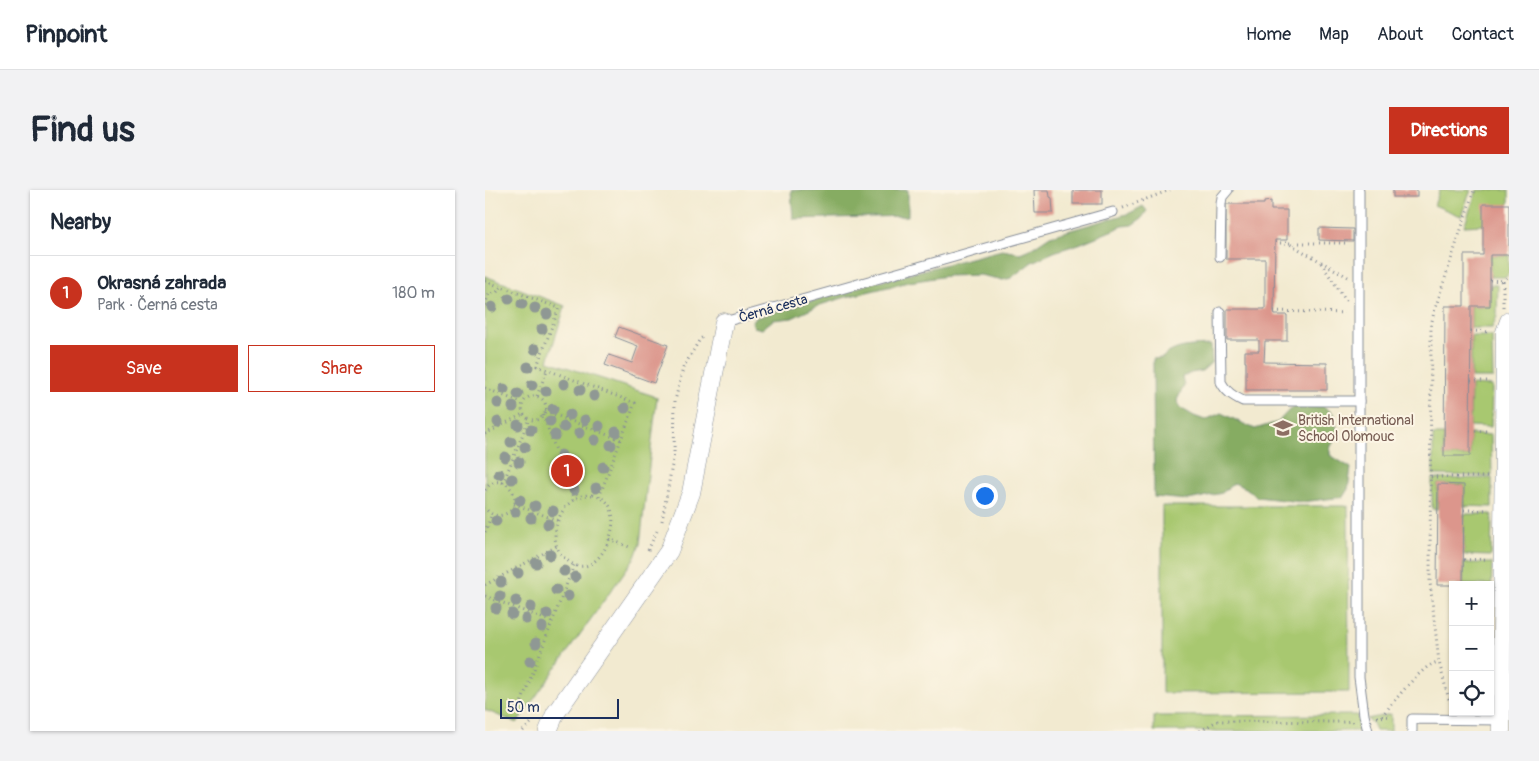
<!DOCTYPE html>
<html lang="en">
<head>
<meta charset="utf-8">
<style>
  :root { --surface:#fff; --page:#f2f2f3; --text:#1f2937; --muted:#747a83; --line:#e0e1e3; --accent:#c8321e }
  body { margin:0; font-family:Pangolin,sans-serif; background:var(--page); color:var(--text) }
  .controls { position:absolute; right:15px; bottom:15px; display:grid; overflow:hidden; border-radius:0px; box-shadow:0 1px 4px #0004 }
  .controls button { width:45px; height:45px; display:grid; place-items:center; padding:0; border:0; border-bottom:1px solid var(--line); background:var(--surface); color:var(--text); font:25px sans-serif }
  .scale { position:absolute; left:15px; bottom:12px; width:119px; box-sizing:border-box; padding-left:5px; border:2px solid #1b2f5e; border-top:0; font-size:14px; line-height:18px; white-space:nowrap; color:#1b2f5e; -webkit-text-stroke:4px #fcf5e5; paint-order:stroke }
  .you { position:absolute; left:499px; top:305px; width:18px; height:18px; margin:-12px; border:4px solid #fff; border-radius:50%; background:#1a73e8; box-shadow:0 0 0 8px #1a73e833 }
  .badge { display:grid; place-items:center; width:32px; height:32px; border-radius:50%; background:var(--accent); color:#fff; font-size:16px; font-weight:700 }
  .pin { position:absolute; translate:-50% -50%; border:2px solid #fff; box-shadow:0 1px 5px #0006 }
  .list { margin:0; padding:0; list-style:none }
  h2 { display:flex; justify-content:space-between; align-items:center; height:65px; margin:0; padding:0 20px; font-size:21px }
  h2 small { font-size:16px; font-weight:400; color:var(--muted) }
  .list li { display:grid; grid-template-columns:32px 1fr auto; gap:15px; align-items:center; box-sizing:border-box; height:75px; padding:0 20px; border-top:1px solid var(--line) }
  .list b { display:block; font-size:19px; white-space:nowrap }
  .list p { margin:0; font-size:16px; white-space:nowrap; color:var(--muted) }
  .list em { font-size:16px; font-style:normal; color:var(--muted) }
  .actions { display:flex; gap:10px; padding:15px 20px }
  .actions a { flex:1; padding:11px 0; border:1px solid var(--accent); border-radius:0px; text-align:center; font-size:18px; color:var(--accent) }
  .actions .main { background:var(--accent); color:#fff }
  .icon { flex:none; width:28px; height:28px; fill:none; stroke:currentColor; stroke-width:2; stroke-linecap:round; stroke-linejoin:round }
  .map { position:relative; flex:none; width:1024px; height:541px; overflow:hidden; border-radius:0px }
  header { display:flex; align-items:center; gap:30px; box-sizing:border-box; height:70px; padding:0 25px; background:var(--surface); border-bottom:1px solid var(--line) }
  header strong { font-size:24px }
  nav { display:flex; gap:28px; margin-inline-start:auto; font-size:18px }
  .intro { display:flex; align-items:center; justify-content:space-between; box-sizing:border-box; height:120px; padding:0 30px }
  h1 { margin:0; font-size:35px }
  .button { padding:12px 22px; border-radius:0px; background:var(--accent); color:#fff; font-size:18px; font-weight:700 }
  main { display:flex; gap:30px; padding:0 30px }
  aside { flex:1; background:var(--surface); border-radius:0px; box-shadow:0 1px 4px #0004 }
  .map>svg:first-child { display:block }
</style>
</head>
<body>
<header>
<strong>Pinpoint</strong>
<nav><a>Home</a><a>Map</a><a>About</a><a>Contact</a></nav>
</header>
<div class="intro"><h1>Find us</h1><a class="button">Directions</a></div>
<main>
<aside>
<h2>Nearby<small></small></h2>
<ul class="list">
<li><span class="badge">1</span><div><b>Okrasná zahrada</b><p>Park · Černá cesta</p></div><em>180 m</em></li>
</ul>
<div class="actions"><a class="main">Save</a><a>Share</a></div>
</aside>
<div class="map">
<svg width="1024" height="541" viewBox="0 0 1024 541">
  <rect width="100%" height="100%" fill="#fcf5e5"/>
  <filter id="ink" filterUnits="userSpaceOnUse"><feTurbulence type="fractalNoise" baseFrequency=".02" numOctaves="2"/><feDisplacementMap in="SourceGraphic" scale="10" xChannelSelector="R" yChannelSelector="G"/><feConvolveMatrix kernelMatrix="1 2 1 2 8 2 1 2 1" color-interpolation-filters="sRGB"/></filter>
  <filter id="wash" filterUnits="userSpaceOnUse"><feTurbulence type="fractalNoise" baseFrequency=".0096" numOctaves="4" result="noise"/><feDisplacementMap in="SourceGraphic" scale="20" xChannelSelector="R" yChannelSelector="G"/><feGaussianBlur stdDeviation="1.12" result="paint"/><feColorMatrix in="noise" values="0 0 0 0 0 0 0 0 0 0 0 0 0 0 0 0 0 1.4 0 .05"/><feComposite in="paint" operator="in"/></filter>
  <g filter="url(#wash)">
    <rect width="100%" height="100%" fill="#f2ead0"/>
    <g fill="#a8c870" stroke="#627c67">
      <path d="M955 0H986L976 26 949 15Z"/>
      <path d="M992 0H1024V14L998 35 979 36Z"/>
      <path d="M1005 65H1024V83L1021 87H1005Z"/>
      <path d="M0 86 80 116 63 171 172 207 155 354 150 367 32 533 0 520Z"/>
      <path d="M1005 95H1013L1012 126 1007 138H986V116H1005Z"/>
      <path d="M986 146H1007L1008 188H986Z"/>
      <path d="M986 195 1007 196 1006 237 985 236Z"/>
      <path d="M985 244 1006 245 1007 286 948 285V245H959V266H985Z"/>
      <path d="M1007 288V317L979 316V295L953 294 952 319H947V289Z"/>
      <path d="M677 316H863L864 502 677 503Z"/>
      <path d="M979 324H1007L1006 366 979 365Z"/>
      <path d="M979 373H1007L1006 418 1005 395H978Z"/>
      <path d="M906 524V541H891L888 533 884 531 882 529Z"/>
      <path d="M872 525 876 541H669V526Z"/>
    </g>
    <g fill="#86ac62" stroke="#506e60">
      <path d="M306 0H423V26L308 29Z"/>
      <path d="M658 16 662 21 657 28 647 35 638 36 594 54 569 62 547 72 526 88 518 90 495 85 462 86 424 92 361 107 335 115 307 128 288 130 277 139 269 137 267 132 270 128 391 92 517 60 535 63 547 58 565 46 645 23Z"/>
      <path d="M726 155 727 172 717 181 706 183 697 187 699 196 692 210 694 217 709 226 720 230 736 223 770 239 793 232 807 217 838 216 849 224 853 244 845 258V265L866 278 863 299 858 307 817 312 772 307 761 298 749 293 737 303 703 310 669 307 668 169 677 168C690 155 708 156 726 155Z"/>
    </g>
    <g id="blocks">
      <g fill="#dc968c">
        <path d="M549 0H564L565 7 567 8 568 23H550Z"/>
        <rect x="588" y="0" width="29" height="14"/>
        <rect x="908" y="0" width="24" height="7"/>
        <path d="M786 11V20H802V50H790L789 121 790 125H802V151H780L779 172 842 173V200H761V172H760V161H774V150H742V119H780V69H741V14H779V12Z"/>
        <path d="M998 14H1024V65H1005V116H986L985 266H959L960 116H979V65H998Z"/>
        <path d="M834 38 868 39V51L834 50Z"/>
        <path d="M134 137 183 155 169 193 120 175 124 165 147 173 153 156 130 147Z"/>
        <path d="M953 294 979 295 978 395H952Z"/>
      </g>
    </g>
  </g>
  <g filter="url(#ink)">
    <use href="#blocks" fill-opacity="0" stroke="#868c97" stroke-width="1"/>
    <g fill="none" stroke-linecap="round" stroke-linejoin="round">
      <defs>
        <g id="lane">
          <path d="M874 0V487L879 525 883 541"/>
          <path d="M735 67 736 14 737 7 743 0"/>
          <path d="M735 122 736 192C741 202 748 206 758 211H874"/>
          <path d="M239 132 628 22"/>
          <path d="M927 541V529L1016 530"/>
        </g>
        <g id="street">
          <path d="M63 541 70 524 184 361 206 303 239 132"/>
          <path d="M1016 541 1020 149V142L1024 131"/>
        </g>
      </defs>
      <use href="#lane" stroke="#868c97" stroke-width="11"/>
      <use href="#street" stroke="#868c97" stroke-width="19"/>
      <g stroke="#868c97" stroke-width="3" stroke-dasharray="1 4" stroke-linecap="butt">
        <path d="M638 18 685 0"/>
        <path d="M790 53H803"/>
        <path d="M836 73 862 112"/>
        <path d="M863 87 803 53H863"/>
        <path d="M1005 90 1018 91"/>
        <path d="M0 91 74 118 52 176 150 213 114 307"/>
        <path d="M0 115 4 104 12 102 16 97"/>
        <path d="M1018 117V91L1024 86"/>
        <path d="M789 121 864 123"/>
        <path d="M986 141 1005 142"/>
        <path d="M986 191H1005"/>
        <path d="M0 198 37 213"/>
        <circle cx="49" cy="218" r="12"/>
        <path d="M52 206 62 180"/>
        <path d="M60 221 136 250"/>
        <path d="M58 225 89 310"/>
        <path d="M985 241H1005"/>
        <path d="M0 244 38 224"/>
        <path d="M946 287H1003"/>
        <path d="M18 293 44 229"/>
        <path d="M0 300C18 274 47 317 17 325 10 327 4 323 0 318"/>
        <path d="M108 305C114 307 121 309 124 315 138 337 111 394 83 371 79 368 75 364 73 359 64 341 77 311 97 306 100 305 105 305 108 305Z"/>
        <path d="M29 314 74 331"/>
        <path d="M979 320H1003"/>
        <path d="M177 331 189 264 190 211 198 178 215 149 220 146"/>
        <path d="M0 342 7 324"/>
        <path d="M124 349 147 358"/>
        <path d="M163 360 173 339"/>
        <path d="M979 370 1003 369"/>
        <path d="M0 395 72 356"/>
        <path d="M0 406 67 432"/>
        <path d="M968 510H964L954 472 945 392 946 136 949 122 989 0"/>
        <path d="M33 521 89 375"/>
        <path d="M897 526C908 513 938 473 954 472"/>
        <path d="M892 527 906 526"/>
        <path d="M38 541 48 531"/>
        <path d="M715 541 732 531 858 532 868 531"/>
      </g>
      <use href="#lane" stroke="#fff" stroke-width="9"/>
      <use href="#street" stroke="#fff" stroke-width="18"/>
    </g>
    <g fill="#8f9894">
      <circle cx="24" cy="109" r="5.5"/>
      <circle cx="37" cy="114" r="5.5"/>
      <circle cx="7" cy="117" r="5.5"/>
      <circle cx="50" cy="118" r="5.5"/>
      <circle cx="62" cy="124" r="5.5"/>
      <circle cx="57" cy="139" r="5.5"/>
      <circle cx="50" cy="159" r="5.5"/>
      <circle cx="43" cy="177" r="5.5"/>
      <circle cx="79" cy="194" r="5.5"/>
      <circle cx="47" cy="195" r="5.5"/>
      <circle cx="19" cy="199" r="5.5"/>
      <circle cx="95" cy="200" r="5.5"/>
      <circle cx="61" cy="201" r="5.5"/>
      <circle cx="33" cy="204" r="5.5"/>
      <circle cx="109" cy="206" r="5.5"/>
      <circle cx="13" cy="213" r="5.5"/>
      <circle cx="28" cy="217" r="5.5"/>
      <circle cx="140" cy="218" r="5.5"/>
      <circle cx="68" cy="219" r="5.5"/>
      <circle cx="85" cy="225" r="5.5"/>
      <circle cx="100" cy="230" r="5.5"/>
      <circle cx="65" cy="231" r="5.5"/>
      <circle cx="13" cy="232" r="5.5"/>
      <circle cx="33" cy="235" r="5.5"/>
      <circle cx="114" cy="236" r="5.5"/>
      <circle cx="79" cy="237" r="5.5"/>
      <circle cx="46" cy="240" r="5.5"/>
      <circle cx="131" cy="242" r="5.5"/>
      <circle cx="94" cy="243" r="5.5"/>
      <circle cx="70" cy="245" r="5.5"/>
      <circle cx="110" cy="250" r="5.5"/>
      <circle cx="26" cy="252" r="5.5"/>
      <circle cx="126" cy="255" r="5.5"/>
      <circle cx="40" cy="257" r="5.5"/>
      <circle cx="76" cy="265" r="5.5"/>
      <circle cx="20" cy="267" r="5.5"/>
      <circle cx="34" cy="272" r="5.5"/>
      <circle cx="118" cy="277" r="5.5"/>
      <circle cx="14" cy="284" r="5.5"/>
      <circle cx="83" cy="284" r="5.5"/>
      <circle cx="27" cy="289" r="5.5"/>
      <circle cx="111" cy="298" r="5.5"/>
      <circle cx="89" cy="300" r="5.5"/>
      <circle cx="35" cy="310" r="5.5"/>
      <circle cx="50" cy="316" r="5.5"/>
      <circle cx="68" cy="321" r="5.5"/>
      <circle cx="30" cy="322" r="5.5"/>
      <circle cx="46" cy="328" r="5.5"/>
      <circle cx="11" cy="331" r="5.5"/>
      <circle cx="63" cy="334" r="5.5"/>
      <circle cx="65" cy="365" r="5.5"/>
      <circle cx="51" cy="373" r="5.5"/>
      <circle cx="79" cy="381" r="5.5"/>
      <circle cx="33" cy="383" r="5.5"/>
      <circle cx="90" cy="387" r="5.5"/>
      <circle cx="16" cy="392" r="5.5"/>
      <circle cx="71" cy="400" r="5.5"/>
      <circle cx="15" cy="406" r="5.5"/>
      <circle cx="83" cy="406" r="5.5"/>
      <circle cx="31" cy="411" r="5.5"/>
      <circle cx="46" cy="417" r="5.5"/>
      <circle cx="11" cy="418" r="5.5"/>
      <circle cx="27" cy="424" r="5.5"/>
      <circle cx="62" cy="424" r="5.5"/>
      <circle cx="41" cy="429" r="5.5"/>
      <circle cx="57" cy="437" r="5.5"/>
      <circle cx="51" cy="453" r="5.5"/>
      <circle cx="45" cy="471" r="5.5"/>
    </g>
  </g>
  <defs>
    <symbol id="school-bare" viewBox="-9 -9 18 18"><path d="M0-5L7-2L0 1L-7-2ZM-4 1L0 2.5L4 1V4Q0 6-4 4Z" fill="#8d6e63" stroke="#fcf5e5" stroke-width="2.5" paint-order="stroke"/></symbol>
  </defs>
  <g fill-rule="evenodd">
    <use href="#school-bare" x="784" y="224" width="28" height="28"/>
  </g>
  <g text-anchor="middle" stroke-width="4" stroke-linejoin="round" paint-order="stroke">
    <g font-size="14" fill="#1b2f5e" stroke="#fcf5e5">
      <text transform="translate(288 118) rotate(-16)" y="5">Černá cesta</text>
    </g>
    <g font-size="14" fill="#785e54" stroke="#fcf5e5" text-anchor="start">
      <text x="813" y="235">British International<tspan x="813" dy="16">School Olomouc</tspan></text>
    </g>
  </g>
</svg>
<div class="controls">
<button>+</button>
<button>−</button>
<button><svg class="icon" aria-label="locate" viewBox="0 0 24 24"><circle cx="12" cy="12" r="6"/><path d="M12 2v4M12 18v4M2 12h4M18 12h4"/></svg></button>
</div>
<div class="scale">50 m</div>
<div class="you"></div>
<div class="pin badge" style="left:82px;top:281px">1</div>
</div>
</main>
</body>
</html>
